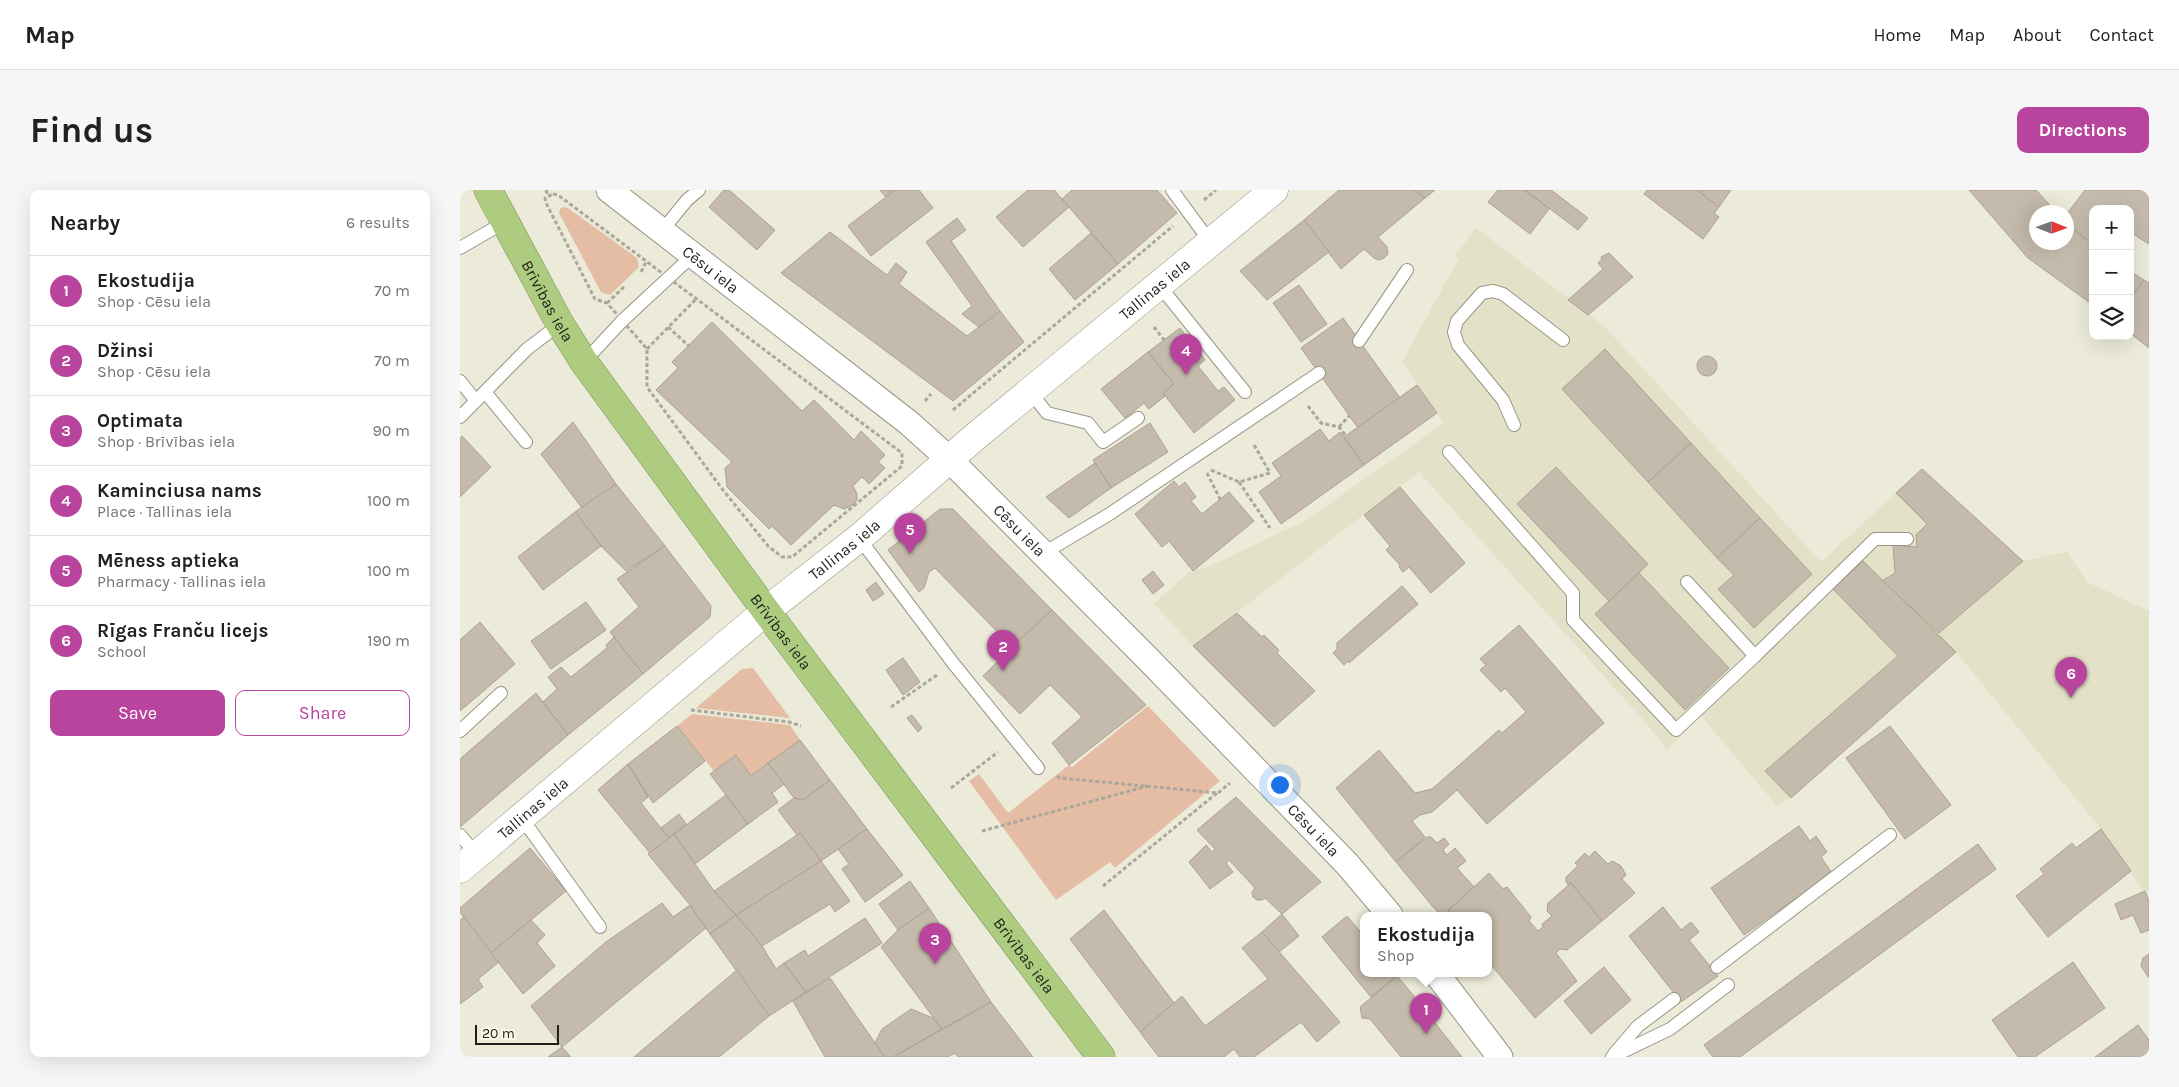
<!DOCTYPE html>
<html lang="en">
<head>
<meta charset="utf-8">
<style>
  :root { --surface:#fff; --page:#f6f6f6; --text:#202124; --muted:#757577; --line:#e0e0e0; --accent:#b9449d }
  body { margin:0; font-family:Karla,sans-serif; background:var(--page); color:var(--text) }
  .controls { position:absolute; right:15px; top:15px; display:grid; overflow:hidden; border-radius:10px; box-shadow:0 5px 20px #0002 }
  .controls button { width:45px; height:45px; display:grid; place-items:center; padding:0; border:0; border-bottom:1px solid var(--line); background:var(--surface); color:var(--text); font:25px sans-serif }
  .compass { position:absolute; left:1569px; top:15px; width:45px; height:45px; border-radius:50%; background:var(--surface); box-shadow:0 5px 20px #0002; rotate:91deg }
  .scale { position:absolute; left:15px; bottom:12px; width:84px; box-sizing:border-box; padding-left:5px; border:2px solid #201f19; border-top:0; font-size:14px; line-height:18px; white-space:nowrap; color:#201f19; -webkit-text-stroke:4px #faf8e6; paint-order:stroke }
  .you { position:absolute; left:819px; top:594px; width:18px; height:18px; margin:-12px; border:4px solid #fff; border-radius:50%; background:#1a73e8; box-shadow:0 0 0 8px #1a73e833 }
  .badge { display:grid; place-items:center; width:32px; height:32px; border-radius:50%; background:var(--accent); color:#fff; font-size:16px; font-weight:700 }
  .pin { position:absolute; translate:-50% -41px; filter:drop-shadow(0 1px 2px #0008) }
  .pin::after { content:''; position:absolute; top:26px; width:18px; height:15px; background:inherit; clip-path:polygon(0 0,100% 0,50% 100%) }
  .popup { position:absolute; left:900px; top:722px; width:132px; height:65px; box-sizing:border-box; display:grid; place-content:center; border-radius:10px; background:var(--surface); filter:drop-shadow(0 1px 4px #0005); font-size:16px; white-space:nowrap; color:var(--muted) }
  .popup b { font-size:19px; color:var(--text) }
  .popup::after { content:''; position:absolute; left:50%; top:100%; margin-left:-10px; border:10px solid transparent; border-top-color:var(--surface) }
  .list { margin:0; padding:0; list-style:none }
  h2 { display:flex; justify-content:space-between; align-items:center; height:65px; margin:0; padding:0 20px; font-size:21px }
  h2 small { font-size:16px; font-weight:400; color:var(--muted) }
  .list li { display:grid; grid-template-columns:32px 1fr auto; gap:15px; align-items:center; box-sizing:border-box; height:70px; padding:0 20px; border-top:1px solid var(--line) }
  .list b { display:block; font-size:19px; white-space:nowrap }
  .list p { margin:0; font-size:16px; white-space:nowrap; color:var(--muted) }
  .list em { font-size:16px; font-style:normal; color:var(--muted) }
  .actions { display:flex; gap:10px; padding:15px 20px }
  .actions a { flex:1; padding:11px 0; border:1px solid var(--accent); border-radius:10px; text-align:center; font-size:18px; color:var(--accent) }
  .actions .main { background:var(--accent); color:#fff }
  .icon { flex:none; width:28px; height:28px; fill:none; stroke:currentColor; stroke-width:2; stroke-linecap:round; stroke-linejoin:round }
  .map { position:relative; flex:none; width:1689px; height:867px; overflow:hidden; border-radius:10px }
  header { display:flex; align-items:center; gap:30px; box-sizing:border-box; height:70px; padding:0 25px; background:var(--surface); border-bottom:1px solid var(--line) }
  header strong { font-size:24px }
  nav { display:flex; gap:28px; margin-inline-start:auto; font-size:18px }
  .intro { display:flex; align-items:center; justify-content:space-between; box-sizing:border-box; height:120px; padding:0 30px }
  h1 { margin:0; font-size:35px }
  .button { padding:12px 22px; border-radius:10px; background:var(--accent); color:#fff; font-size:18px; font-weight:700 }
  main { display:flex; gap:30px; padding:0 30px }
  aside { flex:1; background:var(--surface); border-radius:10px; box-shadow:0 5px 20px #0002 }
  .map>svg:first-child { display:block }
</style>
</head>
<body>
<header>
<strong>Map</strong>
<nav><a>Home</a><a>Map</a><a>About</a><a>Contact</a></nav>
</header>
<div class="intro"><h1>Find us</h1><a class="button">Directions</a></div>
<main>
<aside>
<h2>Nearby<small>6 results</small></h2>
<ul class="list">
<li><span class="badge">1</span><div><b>Ekostudija</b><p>Shop · Cēsu iela</p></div><em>70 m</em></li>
<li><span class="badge">2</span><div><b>Džinsi</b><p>Shop · Cēsu iela</p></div><em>70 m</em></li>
<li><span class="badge">3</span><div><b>Optimata</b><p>Shop · Brīvības iela</p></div><em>90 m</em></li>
<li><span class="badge">4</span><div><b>Kaminciusa nams</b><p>Place · Tallinas iela</p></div><em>100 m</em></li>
<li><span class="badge">5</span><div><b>Mēness aptieka</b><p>Pharmacy · Tallinas iela</p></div><em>100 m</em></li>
<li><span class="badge">6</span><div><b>Rīgas Franču licejs</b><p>School</p></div><em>190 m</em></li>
</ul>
<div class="actions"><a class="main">Save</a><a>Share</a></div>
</aside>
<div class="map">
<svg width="1689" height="867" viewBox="0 0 1689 867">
  <rect width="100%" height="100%" fill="#ecead8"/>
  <path fill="#e3e1c7" d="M1016 38 1144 136 1361 372 1462 279 1563 371 1607 362 1627 392 1689 421V700L1685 703 1641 639 1496 462 1318 617 1241 526 1207 560 1186 533 959 282 733 456 694 414 729 382 748 377 845 331 984 233 942 172 999 68 995 66Z"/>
  <g fill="#e5bca4">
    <path d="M103 17 108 18 177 68 179 77 150 105 141 102 99 23 100 19Z"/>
    <path d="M293 478 330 528 236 518 282 479Z"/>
    <path d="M688 516 760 591 655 678 650 672 596 710 509 591 519 584 548 623 609 575 612 577Z"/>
    <path d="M232 524 330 535 340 550 291 586 276 565 254 581 217 536Z"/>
  </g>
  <g fill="#c5bbac" stroke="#aba192">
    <path d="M264 0H269L315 40 297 60 249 17Z"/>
    <path d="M420 0H435L426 7Z"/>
    <path d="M435 0H459L473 18 411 66 388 36Z"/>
    <path d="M568 0H594L609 17 563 57 536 27Z"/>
    <path d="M612 0H697L717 23 658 74 602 9Z"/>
    <path d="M879 0H954L965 8 918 47 927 57 928 64 924 68 919 70 914 68 904 59 881 79 844 30Z"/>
    <path d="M954 0H975L965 8Z"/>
    <path d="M1038 0H1064L1089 19 1070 44 1028 12Z"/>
    <path d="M1065 0H1091L1128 28 1118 40Z"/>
    <path d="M1187 0H1237L1259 17 1254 23 1259 27 1243 49 1184 4Z"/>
    <path d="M1237 0H1271L1259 17Z"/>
    <path d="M1509 0H1576L1596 22H1576V52H1606V33L1633 55V115L1568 68Z"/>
    <path d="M1625 0H1689V54L1670 42V19H1633V55L1606 33V25Z"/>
    <path d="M497 28 506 40 491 51 540 121 519 137 502 124 512 116 466 52Z"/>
    <path d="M844 30 869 62 807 110 780 81Z"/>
    <path d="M370 42 427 85 436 73 447 82 439 94 507 146 540 121 564 152 493 211 321 83Z"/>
    <path d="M631 43 658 74 615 110 589 79Z"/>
    <path d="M1149 63 1173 87 1128 125 1108 110 1143 79 1138 73 1142 69 1141 67Z"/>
    <path d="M1670 81 1684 90 1670 109Z"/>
    <path d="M1684 90 1689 93V158L1670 143V109Z"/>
    <path d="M839 95 867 134 841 152 813 113Z"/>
    <path d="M883 128 940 208 898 238 841 158Z"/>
    <path d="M252 132 342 221 354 210 394 250 401 241 425 265 418 272 425 278 409 294 402 287 393 296 397 304V310L393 315 384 319 374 315 331 355 312 336 309 339 267 297 265 278 272 272 196 200 218 178 212 172Z"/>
    <path d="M720 138 745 170 738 176 758 201 764 197 775 210 734 243 703 203 714 194 688 162Z"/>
    <path d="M1145 159 1231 253 1188 292 1102 199Z"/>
    <path d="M688 162 714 194 703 203 705 206 689 219 684 213 665 228 641 199Z"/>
    <circle cx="1247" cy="176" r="10"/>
    <path d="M957 195 977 223 904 275 884 247Z"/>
    <path d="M113 232 156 294 122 318 81 264Z"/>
    <path d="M690 233 708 262 651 298 633 270Z"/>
    <path d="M860 239 869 251 880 242 904 275 821 334 799 302 821 286 812 273Z"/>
    <path d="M2 246 31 277 0 307V249Z"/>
    <path d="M1231 253 1300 328 1257 368 1188 292Z"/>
    <path d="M635 273 651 298 609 328 586 307Z"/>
    <path d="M1096 277 1188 374 1149 411 1057 314Z"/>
    <path d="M1462 279 1563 371 1479 443 1422 391 1435 383 1433 355 1457 357 1456 345 1467 334 1436 303Z"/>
    <path d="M714 291 719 297 725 292 736 307 731 311 742 324 769 302 794 331 733 381 709 351 702 357 675 324Z"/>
    <path d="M156 294 205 356 166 381 141 356 115 322Z"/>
    <path d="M940 297 1005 373 971 403 949 377 943 382 939 377 940 375 926 360 930 356 904 325Z"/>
    <path d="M480 319H493L592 420 552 457 475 378 469 382 464 398 459 402 428 360Z"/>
    <path d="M115 322 141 356 83 400 58 367Z"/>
    <path d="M1300 328 1352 384 1294 438 1258 399 1274 385 1257 368Z"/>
    <path d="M205 356 251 416 250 427 183 484 150 442 179 417 157 389Z"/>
    <path d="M1403 371 1496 462 1331 608 1305 581 1438 466 1373 399Z"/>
    <path d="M693 381 704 395 693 404 682 390Z"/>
    <path d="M1179 383 1269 478 1225 520 1135 424Z"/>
    <path d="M416 392 424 404 413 411 406 400Z"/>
    <path d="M942 396 958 414 889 473 888 471 884 475 873 463 877 459V453Z"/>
    <path d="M126 412 146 440 91 479 71 451Z"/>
    <path d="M592 420 686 515 609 575 592 553 622 527 590 495 560 524 523 486 544 465 549 468 560 458 555 454Z"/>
    <path d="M777 423 802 447 804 445 819 460 817 463 855 501 814 537 733 456Z"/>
    <path d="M20 432 55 474 0 521V450Z"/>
    <path d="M1059 435 1144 533 1027 634 997 600 972 622 960 625 952 631 965 647 936 672 876 598 919 560 955 603 972 599 1039 540 1042 543 1066 522 1045 498 1041 502 1020 480 1026 475 1020 469Z"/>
    <path d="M154 447 183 484 108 545 83 512 97 499 88 487 101 477 111 487 147 458 146 455Z"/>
    <path d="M443 468 460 492 443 505 426 480Z"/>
    <path d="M76 503 108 545 0 637V569Z"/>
    <path d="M452 525 462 538 458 542 447 528Z"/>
    <path d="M217 536 245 571 193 613 168 574Z"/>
    <path d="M1430 536 1491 615 1445 649 1386 568Z"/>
    <path d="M340 550 370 590 343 610 334 608 308 573Z"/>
    <path d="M276 565 291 586 308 573 324 594 312 603 318 612 288 634 250 584Z"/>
    <path d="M168 574 188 607 181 613 209 648 190 663 138 600Z"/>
    <path d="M370 590 407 639 361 671 340 643 337 645 318 620 334 608 343 610Z"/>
    <path d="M266 605 288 634 235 674 214 644Z"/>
    <path d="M776 607 861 692 822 724 805 708 802 710H797L793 707 792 702 795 698 769 670 766 673 773 682 750 699 729 672 746 655 752 662 755 659 737 640Z"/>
    <path d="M219 624 226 634 209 648 201 638Z"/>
    <path d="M1339 636 1350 651 1356 646 1367 662 1361 667 1372 683 1284 745 1251 698Z"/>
    <path d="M407 639 443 685 405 712 382 679 389 674 378 659Z"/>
    <path d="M1641 639 1671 681 1588 747 1556 706 1584 684 1580 679 1612 653 1616 658Z"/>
    <path d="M340 643 361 671 276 725 254 701Z"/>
    <path d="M214 644 254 701 276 725 250 744 230 715 188 664Z"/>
    <path d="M967 647H971L977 653 984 648 989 654 983 660 987 665 995 658 1006 671 997 678 1014 697 983 725H981L973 717 936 672Z"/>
    <path d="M1518 654 1536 679 1280 867H1253L1244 855Z"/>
    <path d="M70 658 106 701 31 763 0 722V718Z"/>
    <path d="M1135 661 1148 674 1152 671 1161 676 1166 685 1162 689 1175 703 1142 731 1111 693 1108 695 1106 692V687L1118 676 1115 673 1125 663 1129 667Z"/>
    <path d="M361 671 390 711 375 722 370 714 302 756 276 725Z"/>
    <path d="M1029 683 1043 699 1047 697 1071 727 1069 731 1078 741 1083 737 1082 734 1092 726 1087 721 1088 713 1111 693 1142 731 1107 760 1100 759 1096 763 1117 791 1075 828 1028 771V725H992L988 721Z"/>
    <path d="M450 691 469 718 438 740 419 714Z"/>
    <path d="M1685 701 1689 711V740L1681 743 1673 725 1661 730 1655 714Z"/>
    <path d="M202 713 213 727 230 715 246 738 102 857 71 816 146 752Z"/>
    <path d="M1203 717 1221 740 1231 732 1239 742 1229 750 1258 786 1221 812 1169 746Z"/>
    <path d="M469 718 531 812 482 839 421 757 438 740Z"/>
    <path d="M644 720 714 813 680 842 610 749Z"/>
    <path d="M822 724 839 746 819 762 802 742Z"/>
    <path d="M276 725 302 756 316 779 324 773 346 802 309 826 250 744Z"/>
    <path d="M887 726 904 746V783H934L937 786 911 807 862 747Z"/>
    <path d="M4 727 39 772 18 789 23 797 0 814V730Z"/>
    <path d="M405 728 422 753 346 802 324 773 345 760 348 766Z"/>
    <path d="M71 730 85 745 77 753 95 776 63 804 31 763Z"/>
    <path d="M802 742 880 832 857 852 841 832 794 867H780L774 859 764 867H699L680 842 722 806 745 836 808 789 782 758Z"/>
    <path d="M1689 764V788L1681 776 1683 768Z"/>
    <path d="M1613 772 1645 818 1575 867H1558L1532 830Z"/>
    <path d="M1144 777 1171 810 1131 844 1104 811Z"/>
    <path d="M277 780 309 826 259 867H174Z"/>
    <path d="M937 786 949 800 1002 867H941L910 829 902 828 900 817Z"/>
    <path d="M370 788 415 853 425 867H365L333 811Z"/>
    <path d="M531 812 573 867H498L495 863 488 867H433Z"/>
    <path d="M451 819 473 828 482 839 433 867H425L415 853 422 839Z"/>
    <path d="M1678 835 1689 850V867H1635Z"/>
    <path d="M102 857 111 867H88Z"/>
  </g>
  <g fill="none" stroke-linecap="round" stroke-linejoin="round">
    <defs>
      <g id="lane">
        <path d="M712 0 751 53"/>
        <path d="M201 42 227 10 239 0"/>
        <path d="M0 58 45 32"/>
        <path d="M699 95 785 202"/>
        <path d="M899 151 947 80"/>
        <path d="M124 172 162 131 232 66"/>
        <path d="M0 191 16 211"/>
        <path d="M25 202 66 252"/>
        <path d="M570 202 587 223 628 233 643 252 678 228"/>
        <path d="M0 227 67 159 100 134"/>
        <path d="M1054 235 1043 210 998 155 994 142 997 131 1022 103 1033 101 1043 104 1103 150"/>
        <path d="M989 262 1113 403V430L1216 540 1295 466 1227 392"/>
        <path d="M399 348 493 473 578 578"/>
        <path d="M582 364 648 325 859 183"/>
        <path d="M1295 466 1415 349H1447"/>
        <path d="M0 541 41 503"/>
        <path d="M61 627 140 737"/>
        <path d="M0 645 17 665"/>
        <path d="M1257 777 1430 645"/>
        <path d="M1154 864 1178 836 1214 809"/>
        <path d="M1152 867 1210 839 1268 795"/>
      </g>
      <g id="street">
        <path id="s1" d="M149 0 449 233 489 269 689 470 888 675 930 725"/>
        <path d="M976 783 1040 867"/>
      </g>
      <g id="secondary">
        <path id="s2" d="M0 679 306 421 399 348 516 246 814 0"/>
      </g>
      <g id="highway">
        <path id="s3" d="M28 0 100 134 124 172 306 421 641 867"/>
      </g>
    </defs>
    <use href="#lane" stroke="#989686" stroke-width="14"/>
    <use href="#street" stroke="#989686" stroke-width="27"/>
    <use href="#secondary" stroke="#989686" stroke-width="29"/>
    <use href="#highway" stroke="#7c8f5c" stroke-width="29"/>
    <g stroke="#aaa89a" stroke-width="3" stroke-dasharray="4 2.5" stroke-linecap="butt">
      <path d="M86 0 88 5"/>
      <path d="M93 4 98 5 442 263V276L332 367H322L308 356 263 300 187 197V159L147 113 135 109 86 13 85 8Z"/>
      <path d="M744 10 756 0"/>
      <path d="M181 82 186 72"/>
      <path d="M147 113 165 96"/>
      <path d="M208 137 229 156"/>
      <path d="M694 137 704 150"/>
      <path d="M187 159 236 109"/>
      <path d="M465 211 471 204"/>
      <path d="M848 216 861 233 879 237 886 246"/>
      <path d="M493 220 713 36"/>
      <path d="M879 237 889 226"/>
      <path d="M751 280 779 292 810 283 793 253"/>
      <path d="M747 283 760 309"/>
      <path d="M779 292 810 338"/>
      <path d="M431 517 477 485"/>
      <path d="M231 520 329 532 341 536"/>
      <path d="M597 586 600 588 758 603 770 593"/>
      <path d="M491 598 538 562"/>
      <path d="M522 641 688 596"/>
      <path d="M643 696 757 603"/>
    </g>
    <use href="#lane" stroke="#fff" stroke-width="12"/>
    <use href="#street" stroke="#fff" stroke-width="25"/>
    <use href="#secondary" stroke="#fff" stroke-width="28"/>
    <use href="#highway" stroke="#adcc80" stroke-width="28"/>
  </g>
  <g text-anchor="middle" stroke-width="4" stroke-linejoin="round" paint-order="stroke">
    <g font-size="16" fill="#201f19" stroke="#faf8e6">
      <text dy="6" stroke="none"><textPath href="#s1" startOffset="129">Cēsu iela</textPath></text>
      <text dy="6" stroke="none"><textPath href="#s2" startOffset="905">Tallinas iela</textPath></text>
      <text dy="6" stroke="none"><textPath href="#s3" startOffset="126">Brīvības iela</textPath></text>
      <text dy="6" stroke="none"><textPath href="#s1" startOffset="534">Cēsu iela</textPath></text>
      <text dy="6" stroke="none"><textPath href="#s2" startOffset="500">Tallinas iela</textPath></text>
      <text dy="6" stroke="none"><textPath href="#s3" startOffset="531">Brīvības iela</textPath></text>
      <text dy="6" stroke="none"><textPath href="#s2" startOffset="95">Tallinas iela</textPath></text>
      <text dy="6" stroke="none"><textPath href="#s1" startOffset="954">Cēsu iela</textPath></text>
      <text dy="6" stroke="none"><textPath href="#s3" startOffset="936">Brīvības iela</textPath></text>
    </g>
  </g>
</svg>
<div class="controls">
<button>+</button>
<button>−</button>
<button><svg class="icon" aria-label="layers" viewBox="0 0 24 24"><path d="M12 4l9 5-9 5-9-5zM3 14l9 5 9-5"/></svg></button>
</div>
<svg class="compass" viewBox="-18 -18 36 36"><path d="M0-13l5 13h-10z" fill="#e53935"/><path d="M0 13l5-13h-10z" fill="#757577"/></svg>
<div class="scale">20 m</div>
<div class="you"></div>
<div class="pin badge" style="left:966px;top:844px">1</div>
<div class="popup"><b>Ekostudija</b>Shop</div>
<div class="pin badge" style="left:543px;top:481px">2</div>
<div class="pin badge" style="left:475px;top:774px">3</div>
<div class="pin badge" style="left:726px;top:185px">4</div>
<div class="pin badge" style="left:450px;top:364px">5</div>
<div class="pin badge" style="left:1611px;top:508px">6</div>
</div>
</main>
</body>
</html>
